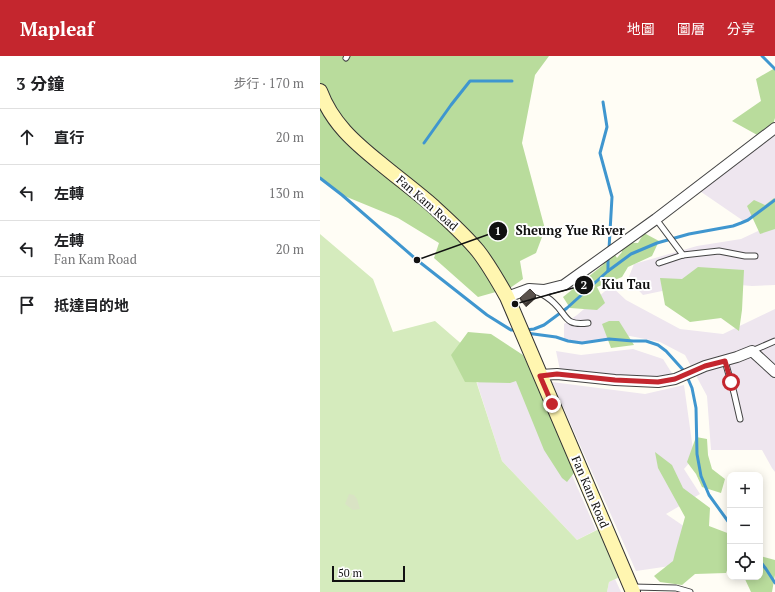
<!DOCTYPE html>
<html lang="zh-TW">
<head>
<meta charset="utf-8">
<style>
  :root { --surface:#fff; --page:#f6f6f6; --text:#202124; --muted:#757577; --line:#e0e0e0; --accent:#c4262e }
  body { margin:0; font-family:"PT Serif","Noto Sans TC",serif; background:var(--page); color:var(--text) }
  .controls { position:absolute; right:12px; bottom:12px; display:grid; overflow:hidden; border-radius:8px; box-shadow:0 2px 10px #0003 }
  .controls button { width:36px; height:36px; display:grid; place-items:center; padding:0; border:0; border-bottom:1px solid var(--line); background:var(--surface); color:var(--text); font:20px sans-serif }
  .scale { position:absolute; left:12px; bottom:10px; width:73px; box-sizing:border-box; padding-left:4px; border:2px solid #111; border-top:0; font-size:11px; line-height:14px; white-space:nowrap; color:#111; -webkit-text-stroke:3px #fff; paint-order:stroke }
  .stop { position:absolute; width:12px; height:12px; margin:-9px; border:3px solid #c4262e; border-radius:50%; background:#fff }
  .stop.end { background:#c4262e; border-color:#fff; box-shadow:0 1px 4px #0008 }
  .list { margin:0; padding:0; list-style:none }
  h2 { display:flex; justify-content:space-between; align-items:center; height:52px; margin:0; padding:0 16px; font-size:17px }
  h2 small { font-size:13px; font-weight:400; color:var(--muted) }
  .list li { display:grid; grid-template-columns:26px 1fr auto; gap:12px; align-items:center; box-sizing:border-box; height:56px; padding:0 16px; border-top:1px solid var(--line) }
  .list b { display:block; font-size:15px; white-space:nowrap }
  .list p { margin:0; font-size:13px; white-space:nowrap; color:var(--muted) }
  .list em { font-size:13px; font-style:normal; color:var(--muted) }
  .icon { flex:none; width:22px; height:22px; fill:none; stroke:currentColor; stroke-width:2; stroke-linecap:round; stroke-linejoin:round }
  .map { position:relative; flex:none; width:455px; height:536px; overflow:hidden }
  header { display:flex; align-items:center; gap:24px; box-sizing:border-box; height:56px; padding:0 20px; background:var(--accent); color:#fff }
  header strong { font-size:19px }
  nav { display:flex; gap:22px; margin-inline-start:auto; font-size:14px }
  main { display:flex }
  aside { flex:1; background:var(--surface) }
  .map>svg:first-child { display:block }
</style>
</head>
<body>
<header>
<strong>Mapleaf</strong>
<nav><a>地圖</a><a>圖層</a><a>分享</a></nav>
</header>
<main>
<aside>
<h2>3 分鐘<small>步行 · 170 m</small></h2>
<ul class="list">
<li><svg class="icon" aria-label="ahead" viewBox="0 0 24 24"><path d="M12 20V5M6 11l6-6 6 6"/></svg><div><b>直行</b></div><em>20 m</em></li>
<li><svg class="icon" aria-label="left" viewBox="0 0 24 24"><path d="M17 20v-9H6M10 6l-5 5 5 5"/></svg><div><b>左轉</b></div><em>130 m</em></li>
<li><svg class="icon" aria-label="left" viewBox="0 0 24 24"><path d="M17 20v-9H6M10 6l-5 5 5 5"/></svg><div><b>左轉</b><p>Fan Kam Road</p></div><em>20 m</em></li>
<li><svg class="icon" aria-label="arrive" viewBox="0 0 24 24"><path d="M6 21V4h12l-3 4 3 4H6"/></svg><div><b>抵達目的地</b></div></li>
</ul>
</aside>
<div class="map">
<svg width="455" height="536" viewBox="0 0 455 536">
  <rect width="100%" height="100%" fill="#fffdf5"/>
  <g fill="#eee6ef">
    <path d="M455 67V146L425 166 371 129Z"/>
    <path d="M453 168 455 169V229L432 230 385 226 323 239 308 223 314 208 377 190 421 183Z"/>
    <path d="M291 230 306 244 360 273 403 278 455 253V416L452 412 442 394H391L387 340 365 299 340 286 310 280 263 287 244 285V268L257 259Z"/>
    <path d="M313 293 343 303 353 319 331 322 240 314 236 295 261 299Z"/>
    <path d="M203 307 276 474 257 484 182 405 157 327Z"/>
    <path d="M232 326 325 338 364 329 374 401 364 413 380 438 346 458 365 471 357 509 316 515Z"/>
    <path d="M295 523 301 536H287L289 526Z"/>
  </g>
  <path fill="#d5ebbd" d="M0 178 53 223 73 276 115 265 145 291 182 405 257 484 283 471 304 519 289 526 287 536H0Z"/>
  <g fill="#b9dc9c">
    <path d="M0 0H229L215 19 202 87 225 173 216 197 200 205 203 223 190 232 158 241 114 202 119 187 78 162 22 139 0 122Z"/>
    <path d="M455 12V62L448 85 412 65 441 45 436 23Z"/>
    <path d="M454 142 455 143V173L440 178 427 150 434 144 445 149Z"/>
    <path d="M324 177 339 185 332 200 308 211 302 221 277 231 285 247 277 254 250 252 243 241 283 209 290 191 297 202 302 196 298 186 318 187Z"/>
    <path d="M378 211 424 214 422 254 419 275 401 262 370 266 345 249 340 222 362 223Z"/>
    <path d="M289 265H299L314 289 291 292 282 268Z"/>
    <path d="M148 276 171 278 203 299 213 319 254 417 247 426 242 422 224 394 196 325 190 327 145 326 131 299Z"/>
    <path d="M376 381 387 383 388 399 392 413 405 423 401 437 382 431 376 418 367 406Z"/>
    <path d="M335 396 352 409 363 432 390 452 389 470 410 478V506L406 517 375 518 362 529 340 526 334 520 353 505 355 497 365 461 338 412Z"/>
    <path d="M440 500 455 504V519L452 536H431L424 521H440Z"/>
  </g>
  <path fill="#d9e3c4" d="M29 438 34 439 37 443 40 453 33 454 25 448Z"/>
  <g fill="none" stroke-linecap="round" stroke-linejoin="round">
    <g stroke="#3f96cf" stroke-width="3">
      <path d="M442 0 455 13"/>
      <path d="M283 46 287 71 280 97 292 141 289 193"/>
      <path d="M104 87 131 49 150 25H192"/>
      <path d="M0 122 22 139 97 204 167 259 191 274H196"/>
      <path d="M288 215V201"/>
      <path d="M206 274 214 273 224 269 247 252 288 215 311 198 337 187 369 178 413 170 421 167 428 164 455 144"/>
      <path d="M206 277 236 281 248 285 262 287 289 283 313 285H326L338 289 346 295 365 316 372 332 376 352 377 398 381 420 389 439 410 468"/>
      <path d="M440 505 446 513 455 527"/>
    </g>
    <defs>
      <g id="service">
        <path d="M26 2 27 0"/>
        <path d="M336 163 363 199"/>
        <path d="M339 207 363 199 399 195 425 200H435"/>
        <path d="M218 236C224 239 230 243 234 247 248 260 244 270 268 267"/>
        <path d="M432 295 455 285"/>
        <path d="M405 305 414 337 420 363"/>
        <path d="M313 531 356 532 370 536"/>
      </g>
      <g id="minor">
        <path d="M187 241 209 233 224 234 244 229 336 163 455 72"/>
        <path d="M220 319 237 318 295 324 338 326 355 323 385 310 417 301 432 295 455 316"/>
      </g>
      <path id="secondary" d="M0 35C12 67 34 86 60 107 78 122 97 136 114 151 129 165 145 179 158 195 169 209 178 225 187 241L313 536"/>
    </defs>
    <use href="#service" stroke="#444" stroke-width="7"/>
    <use href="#minor" stroke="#444" stroke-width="12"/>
    <use href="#secondary" stroke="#333" stroke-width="16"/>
    <use href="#service" stroke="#fff" stroke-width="5"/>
    <use href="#minor" stroke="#fff" stroke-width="10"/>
    <use href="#secondary" stroke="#fff6b0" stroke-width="14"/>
  </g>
  <path fill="#4d4742" d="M200 242H216L206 251 200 244Z"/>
  <path fill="#3f3936" d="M216 239V242L206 251V248Z"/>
  <path fill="#5a524d" stroke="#3f3936" d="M210 233 216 239 206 248 200 242Z"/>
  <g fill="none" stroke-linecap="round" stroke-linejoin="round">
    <path stroke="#c4262e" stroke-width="5" d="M232 348 220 320 237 318 295 324 338 326 355 323 385 310 405 305 411 326"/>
  </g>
  <g text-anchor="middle" stroke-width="4" stroke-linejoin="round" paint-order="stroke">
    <g font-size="12" fill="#111" stroke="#fff">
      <text transform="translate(107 147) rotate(41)" y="4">Fan Kam Road</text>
      <text transform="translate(270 436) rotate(67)" y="4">Fan Kam Road</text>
    </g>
  </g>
  <path fill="none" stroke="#111" stroke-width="1.5" d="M97 204L178 175M195 248L264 229"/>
  <g fill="#111" stroke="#fff" stroke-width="1.5">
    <circle cx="97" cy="204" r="4"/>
    <circle cx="195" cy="248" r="4"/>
    <circle cx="178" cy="175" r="10"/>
    <circle cx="264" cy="229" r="10"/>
  </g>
  <g font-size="12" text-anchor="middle" font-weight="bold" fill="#fff">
    <text x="178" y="179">1</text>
    <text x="264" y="233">2</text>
  </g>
  <g font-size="13" text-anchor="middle" font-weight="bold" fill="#111" stroke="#fff" stroke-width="4" stroke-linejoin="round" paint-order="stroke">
    <text x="250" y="179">Sheung Yue River</text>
    <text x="306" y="233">Kiu Tau</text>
  </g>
</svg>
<div class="controls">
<button>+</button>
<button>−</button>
<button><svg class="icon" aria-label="locate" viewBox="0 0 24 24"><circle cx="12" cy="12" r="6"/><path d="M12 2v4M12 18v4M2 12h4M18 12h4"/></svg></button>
</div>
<div class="scale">50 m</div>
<div class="stop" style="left:411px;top:326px"></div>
<div class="stop end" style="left:232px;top:348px"></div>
</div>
</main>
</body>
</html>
